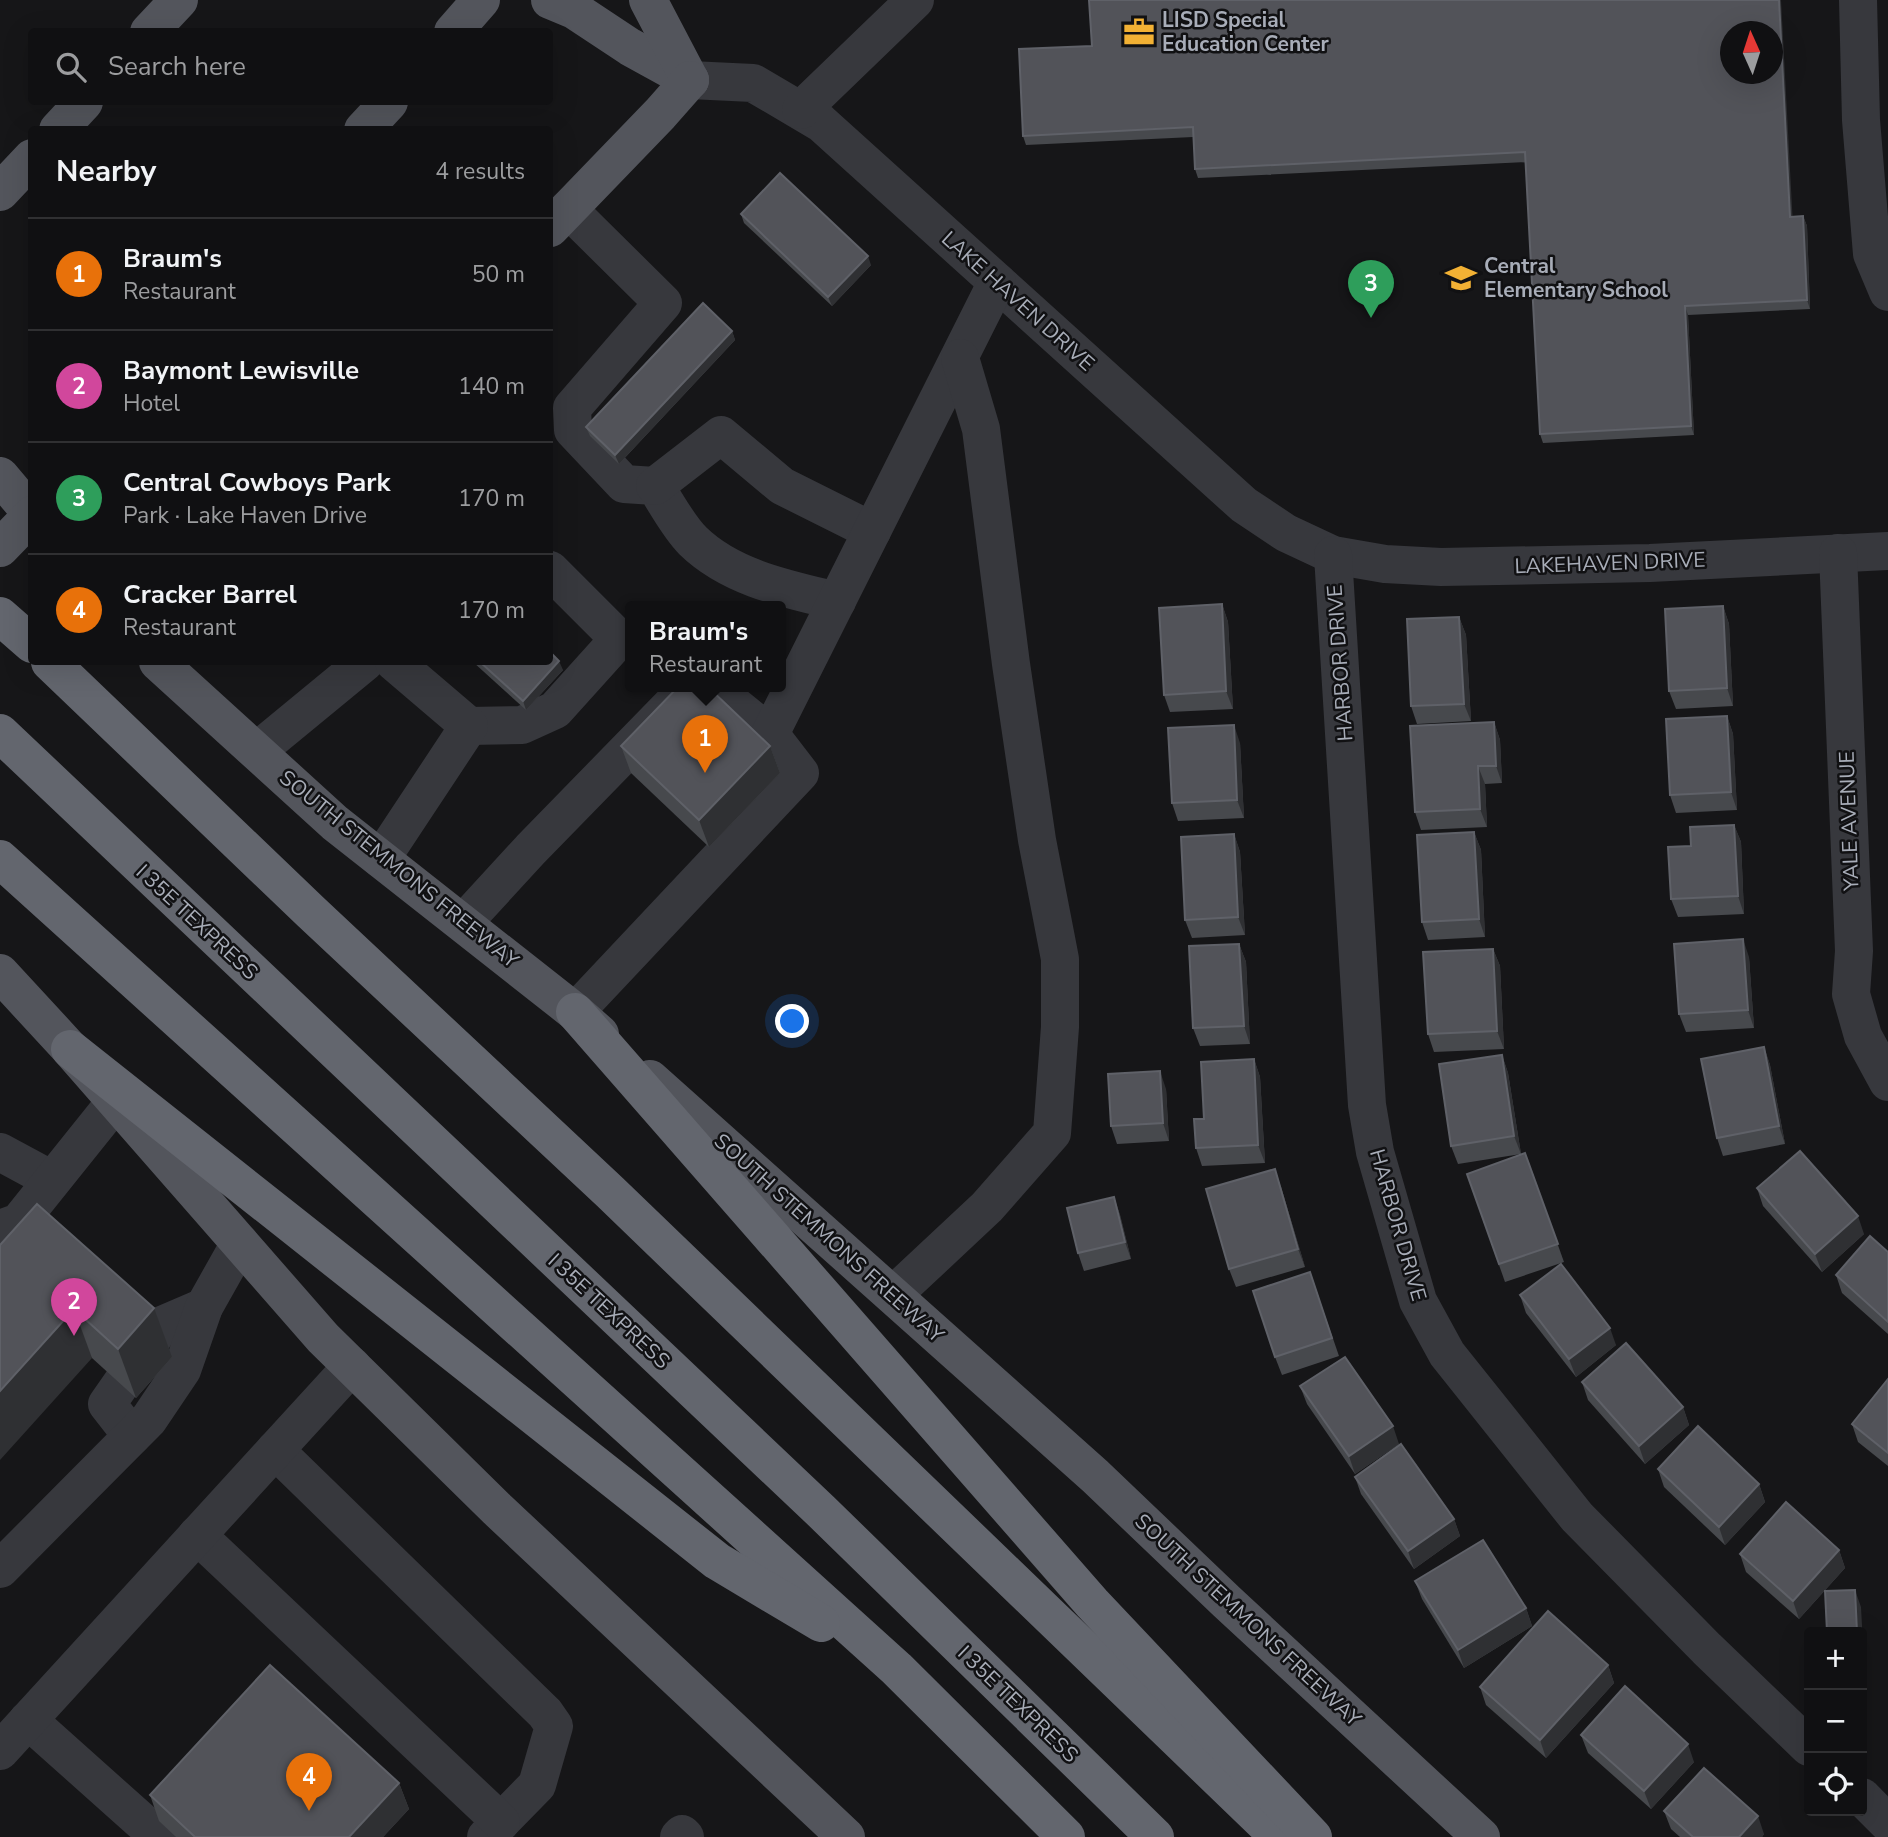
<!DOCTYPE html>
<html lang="en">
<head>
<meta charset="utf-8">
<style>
  :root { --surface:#101012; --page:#1e1e20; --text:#f1f3f6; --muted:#9c9d9f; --line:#303032; --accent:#f2b134 }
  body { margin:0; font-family:"Nunito Sans",sans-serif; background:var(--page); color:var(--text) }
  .controls { position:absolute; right:21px; bottom:21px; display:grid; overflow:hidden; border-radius:7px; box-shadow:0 7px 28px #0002 }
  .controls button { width:63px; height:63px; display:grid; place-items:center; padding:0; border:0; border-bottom:2px solid var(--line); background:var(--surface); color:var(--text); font:35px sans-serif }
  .compass { position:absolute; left:1720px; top:21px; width:63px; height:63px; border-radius:50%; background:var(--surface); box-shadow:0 7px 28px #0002; rotate:357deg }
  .you { position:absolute; left:793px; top:1022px; width:24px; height:24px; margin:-18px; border:5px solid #fff; border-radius:50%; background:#1a73e8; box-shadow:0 0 0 10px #1a73e833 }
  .badge { display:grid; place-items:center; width:46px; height:46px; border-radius:50%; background:var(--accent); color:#fff; font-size:23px; font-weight:700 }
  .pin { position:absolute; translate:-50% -58px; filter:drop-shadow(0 2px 4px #0008) }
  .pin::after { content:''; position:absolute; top:37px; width:24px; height:21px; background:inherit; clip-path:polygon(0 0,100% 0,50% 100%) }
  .popup { position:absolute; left:625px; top:601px; width:161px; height:91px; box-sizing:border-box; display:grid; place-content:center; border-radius:7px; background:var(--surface); filter:drop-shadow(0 2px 5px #0005); font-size:23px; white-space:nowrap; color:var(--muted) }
  .popup b { font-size:26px; color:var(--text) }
  .popup::after { content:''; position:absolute; left:50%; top:100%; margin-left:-14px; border:14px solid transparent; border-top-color:var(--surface) }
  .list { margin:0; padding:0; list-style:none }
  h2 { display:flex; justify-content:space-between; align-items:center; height:91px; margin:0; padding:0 28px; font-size:30px }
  h2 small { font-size:23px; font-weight:400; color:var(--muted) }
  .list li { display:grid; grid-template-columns:46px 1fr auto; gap:21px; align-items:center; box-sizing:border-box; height:112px; padding:0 28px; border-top:2px solid var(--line) }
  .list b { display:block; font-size:26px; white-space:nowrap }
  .list p { margin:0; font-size:23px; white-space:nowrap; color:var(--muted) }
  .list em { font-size:23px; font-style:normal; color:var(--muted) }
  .icon { flex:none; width:38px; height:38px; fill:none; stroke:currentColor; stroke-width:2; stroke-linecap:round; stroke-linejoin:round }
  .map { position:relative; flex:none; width:1888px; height:1837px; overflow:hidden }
  .search { position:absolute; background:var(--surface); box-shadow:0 7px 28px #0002; left:28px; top:28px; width:525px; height:77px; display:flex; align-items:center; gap:18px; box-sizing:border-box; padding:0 24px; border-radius:7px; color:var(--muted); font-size:26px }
  .panel { position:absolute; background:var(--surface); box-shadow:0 7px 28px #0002; left:28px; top:126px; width:525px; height:539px; border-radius:7px }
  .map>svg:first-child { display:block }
</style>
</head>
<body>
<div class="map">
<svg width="1888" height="1837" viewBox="0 0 1888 1837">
  <rect width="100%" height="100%" fill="#161618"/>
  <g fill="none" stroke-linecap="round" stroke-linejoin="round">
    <g stroke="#37383d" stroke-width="38">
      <path d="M1858 0 1861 120 1872 254 1888 292"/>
      <path d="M690 80 753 83 821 123 1244 505 1286 533 1333 555 1385 564 1441 567 1650 563 1888 551"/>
      <path d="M801 110 915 0"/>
      <path d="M568 209 663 303 572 408 573 430 624 484 655 486C667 504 678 526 693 541 731 578 787 589 837 601"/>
      <path d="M655 486 721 435 782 486 872 531"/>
      <path d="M1838 553 1854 951 1851 994 1863 1036 1888 1082"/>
      <path d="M1333 555 1367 1105 1375 1152 1418 1301 1447 1354 1577 1517 1707 1649 1809 1747"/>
      <path d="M712 687 770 734"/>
      <path d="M469 726 522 725 555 710 619 639 550 570"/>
      <path d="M257 751 365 662"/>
      <path d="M381 859 469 726 394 662"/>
      <path d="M463 923 531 849 689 687"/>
      <path d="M575 1012 800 773 770 734 997 282"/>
      <path d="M0 1152 52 1180"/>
      <path d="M0 1229 19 1222 116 1101"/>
      <path d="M893 1295 987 1207 1052 1133 1060 1027V959L1037 840 1011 664 981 429 960 358"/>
      <path d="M132 1436 107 1404 162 1325 204 1307"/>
      <path d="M275 1450 545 1713 554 1726 537 1785 486 1837"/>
      <path d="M197 1535 501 1822"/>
      <path d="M0 1569 149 1419 182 1370 204 1307 240 1243"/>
      <path d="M28 1720 159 1837"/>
      <path d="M0 1751 352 1366"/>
      <path d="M1862 1797 1888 1823"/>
      <path d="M679 1837 682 1834 685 1837"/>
    </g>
    <g stroke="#53555c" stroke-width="38">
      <path d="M550 0 574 10 630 47 690 80"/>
      <path d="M648 0 690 80"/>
      <path d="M149 32 179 0"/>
      <path d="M453 32 481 0"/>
      <path d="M58 130 84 102"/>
      <path d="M363 130 389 102"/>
      <path d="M0 192 32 158"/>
      <path d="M550 228 660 114 690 80"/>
      <path d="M0 476 32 514"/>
      <path d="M0 548 32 515"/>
      <path d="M158 662 335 823 575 1012 600 1034"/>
      <path d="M0 973 70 1049 323 1338 497 1509 846 1837"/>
      <path d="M650 1079 1095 1476 1227 1602 1481 1837"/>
    </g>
    <g stroke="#63666e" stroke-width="38">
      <path d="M0 616 32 644"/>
      <path d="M50 662 311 912 610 1192 1279 1837"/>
      <path d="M0 733 821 1511 1155 1837"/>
      <path d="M0 859 897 1669 1066 1837"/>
      <path d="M575 1012 1092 1603 1313 1837"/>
      <path d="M70 1049 717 1561 821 1623"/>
    </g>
  </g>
  <g fill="#47494d">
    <path d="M1092 46 1792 217 1803 216 1807 226 1810 309 1688 315 1694 435 1543 443 1540 434 1526 162 1198 178 1195 169 1193 137 1026 145 1023 136Z"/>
    <path d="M741 214 871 265 832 306 744 223Z"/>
    <path d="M732 331 735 340 619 464 590 436 586 427Z"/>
    <path d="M1222 604 1228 622 1233 709 1170 712 1164 695Z"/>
    <path d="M1723 606 1729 624 1733 706 1676 709 1669 691Z"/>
    <path d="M1459 617 1466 635 1471 721 1417 724 1411 706Z"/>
    <path d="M473 662H550L563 670 526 710Z"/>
    <path d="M1727 716 1733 734 1737 810 1676 813 1670 795Z"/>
    <path d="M1494 722 1500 740 1502 783 1485 784 1487 827 1421 830 1415 812Z"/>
    <path d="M1240 743 1244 818 1178 821 1172 803Z"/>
    <path d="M621 746H770L780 773 709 847 631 773Z"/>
    <path d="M1734 825 1741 842 1744 914 1678 917 1671 899 1691 846Z"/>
    <path d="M1474 832 1481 850 1485 937 1428 940 1422 922Z"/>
    <path d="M1234 834 1240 852 1245 935 1192 938 1185 920Z"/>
    <path d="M1239 944 1246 962 1250 1044 1200 1046 1193 1028Z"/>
    <path d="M1493 949 1500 966 1504 1049 1434 1052 1428 1034Z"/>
    <path d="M1749 957 1754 1028 1686 1032 1679 1014Z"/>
    <path d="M1764 1047 1770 1065 1785 1144 1723 1156 1717 1138Z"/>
    <path d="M1502 1055 1508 1073 1521 1154 1458 1164 1451 1146Z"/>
    <path d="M1254 1059 1260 1077 1265 1163 1202 1166 1196 1148 1204 1119Z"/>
    <path d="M1166 1089 1169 1141 1117 1144 1111 1126Z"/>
    <path d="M1525 1153 1564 1262 1505 1282 1467 1174Z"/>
    <path d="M1281 1187 1305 1267 1236 1287 1229 1269Z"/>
    <path d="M1757 1188 1864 1234 1822 1272 1763 1206Z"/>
    <path d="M1114 1197 1120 1215 1131 1259 1084 1271 1078 1253Z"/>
    <path d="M0 1245 172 1357 136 1398 92 1358Z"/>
    <path d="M1888 1252V1334L1842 1293 1836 1275Z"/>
    <path d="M1310 1272 1339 1356 1282 1375 1275 1357Z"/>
    <path d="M1520 1295 1616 1345 1576 1377 1526 1313Z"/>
    <path d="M1888 1379V1466L1858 1442 1852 1424Z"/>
    <path d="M1582 1382 1683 1407 1689 1425 1645 1464 1588 1400Z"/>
    <path d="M1300 1386 1399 1444 1355 1474 1307 1404Z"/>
    <path d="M1658 1469 1759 1484 1765 1502 1725 1545 1664 1487Z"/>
    <path d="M1355 1477 1454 1519 1460 1536 1414 1569 1361 1494Z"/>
    <path d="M1839 1550 1845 1568 1799 1619 1746 1572 1740 1554Z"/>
    <path d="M1415 1581 1526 1608 1532 1626 1464 1668 1422 1599Z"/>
    <path d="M1608 1665 1614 1683 1546 1758 1486 1705 1480 1687Z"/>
    <path d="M1581 1735 1694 1762 1651 1809 1588 1753Z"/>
    <path d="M399 1783 409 1809 383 1837H176L159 1821 150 1795Z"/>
    <path d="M1664 1811 1764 1834 1762 1837H1680L1671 1829Z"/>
  </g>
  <g fill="#2f3033">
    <path d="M1779 0H1781L1793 226 1790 217Z"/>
    <path d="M1803 216 1807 226 1810 309 1807 300Z"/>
    <path d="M868 256 871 265 832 306 828 297Z"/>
    <path d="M1685 306 1688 315 1694 435 1691 426Z"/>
    <path d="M732 331 735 340 619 464 615 455Z"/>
    <path d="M1222 604 1228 622 1233 709 1226 691Z"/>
    <path d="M1723 606 1729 624 1733 706 1727 688Z"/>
    <path d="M1459 617 1466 635 1471 721 1464 704Z"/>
    <path d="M559 661 563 670 526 710 523 701Z"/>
    <path d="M1727 716 1733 734 1737 810 1731 792Z"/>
    <path d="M1494 722 1500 740 1502 783 1496 766Z"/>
    <path d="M1234 725 1240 743 1244 818 1237 800Z"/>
    <path d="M770 746 780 773 709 847 699 820Z"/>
    <path d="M1478 766 1485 784 1487 827 1480 809Z"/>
    <path d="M1734 825 1741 842 1744 914 1738 896Z"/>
    <path d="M1474 832 1481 850 1485 937 1479 919Z"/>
    <path d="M1234 834 1240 852 1245 935 1238 917Z"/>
    <path d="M1743 939 1749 957 1754 1028 1748 1010Z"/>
    <path d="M1239 944 1246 962 1250 1044 1244 1026Z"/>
    <path d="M1493 949 1500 966 1504 1049 1497 1031Z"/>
    <path d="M1764 1047 1770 1065 1785 1144 1779 1126Z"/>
    <path d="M1502 1055 1508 1073 1521 1154 1514 1136Z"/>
    <path d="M1254 1059 1260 1077 1265 1163 1258 1145Z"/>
    <path d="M1160 1071 1166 1089 1169 1141 1163 1123Z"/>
    <path d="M1275 1169 1281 1187 1305 1267 1298 1249Z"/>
    <path d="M1114 1197 1120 1215 1131 1259 1125 1242Z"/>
    <path d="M1858 1216 1864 1234 1822 1272 1815 1254Z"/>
    <path d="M154 1308 172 1357 136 1398 118 1349Z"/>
    <path d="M74 1309 92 1358 0 1460V1391Z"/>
    <path d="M1610 1328 1616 1345 1576 1377 1569 1359Z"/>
    <path d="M1683 1407 1689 1425 1645 1464 1639 1446Z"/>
    <path d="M1393 1426 1399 1444 1355 1474 1349 1456Z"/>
    <path d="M1759 1484 1765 1502 1725 1545 1719 1527Z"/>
    <path d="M1454 1519 1460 1536 1414 1569 1408 1551Z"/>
    <path d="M1839 1550 1845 1568 1799 1619 1793 1601Z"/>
    <path d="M1855 1590 1861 1607 1864 1663 1862 1657V1632H1857Z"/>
    <path d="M1526 1608 1532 1626 1464 1668 1458 1650Z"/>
    <path d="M1608 1665 1614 1683 1546 1758 1540 1740Z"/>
    <path d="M1688 1744 1694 1762 1651 1809 1644 1791Z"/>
    <path d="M399 1783 409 1809 383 1837H349Z"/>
    <path d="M1758 1816 1764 1834 1762 1837H1739Z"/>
  </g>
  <g fill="#525359" stroke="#5f6168" stroke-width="2" fill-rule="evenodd">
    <path d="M1089 0H1779L1790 217 1803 216 1807 300 1685 306 1691 426 1540 434 1525 152 1195 169 1193 127 1023 136 1019 49 1092 46ZM1731 32H1773V74H1731Z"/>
    <path d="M780 173 868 256 828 297 741 214Z"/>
    <path d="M703 303 732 331 615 455 586 427Z"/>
    <path d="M1222 604 1226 691 1164 695 1159 608Z"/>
    <path d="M1723 606 1727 688 1669 691 1665 609Z"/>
    <path d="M1459 617 1464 704 1411 706 1407 619Z"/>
    <path d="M550 652 559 661 523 701 480 662H550Z"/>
    <path d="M678 687H708L770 746 699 820 621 746Z"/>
    <path d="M1727 716 1731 792 1670 795 1666 719Z"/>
    <path d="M1494 722 1496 766H1478L1480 809 1415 812 1410 726Z"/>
    <path d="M1234 725 1237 800 1172 803 1168 728Z"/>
    <path d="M1734 825 1738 896 1671 899 1668 847 1691 846 1690 827Z"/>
    <path d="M1474 832 1479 919 1422 922 1417 835Z"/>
    <path d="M1234 834 1238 917 1185 920 1181 837Z"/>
    <path d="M1743 939 1748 1010 1679 1014 1674 944Z"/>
    <path d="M1239 944 1244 1026 1193 1028 1189 946Z"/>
    <path d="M1493 949 1497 1031 1428 1034 1423 952Z"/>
    <path d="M1764 1047 1779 1126 1717 1138 1701 1059Z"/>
    <path d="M1502 1055 1514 1136 1451 1146 1439 1064Z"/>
    <path d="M1254 1059 1258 1145 1196 1148 1194 1119H1204L1201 1062Z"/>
    <path d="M1160 1071 1163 1123 1111 1126 1108 1074Z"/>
    <path d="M1800 1151 1858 1216 1815 1254 1757 1188Z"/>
    <path d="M1525 1153 1558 1244 1499 1264 1467 1174Z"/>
    <path d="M1275 1169 1298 1249 1229 1269 1206 1189Z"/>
    <path d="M1114 1197 1125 1242 1078 1253 1067 1208Z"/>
    <path d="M37 1204 154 1308 118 1349 74 1309 0 1391V1245Z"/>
    <path d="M1870 1236 1888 1252V1322L1836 1275Z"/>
    <path d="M1561 1264 1610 1328 1569 1359 1520 1295Z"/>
    <path d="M1310 1272 1332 1338 1275 1357 1253 1291Z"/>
    <path d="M1626 1343 1683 1407 1639 1446 1582 1382Z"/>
    <path d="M1345 1357 1393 1426 1349 1456 1300 1386Z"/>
    <path d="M1888 1379V1453L1852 1424Z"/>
    <path d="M1698 1426 1759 1484 1719 1527 1658 1469Z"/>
    <path d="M1401 1444 1454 1519 1408 1551 1355 1477Z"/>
    <path d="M1786 1502 1839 1550 1793 1601 1740 1554Z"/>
    <path d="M1483 1540 1526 1608 1458 1650 1415 1581Z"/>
    <path d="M1855 1590 1857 1632H1827L1825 1591Z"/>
    <path d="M1548 1611 1608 1665 1540 1740 1480 1687Z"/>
    <path d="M270 1665 399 1783 349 1837H195L150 1795Z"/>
    <path d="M1625 1686 1688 1744 1644 1791 1581 1735Z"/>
    <path d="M1704 1768 1758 1816 1739 1837H1693L1664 1811Z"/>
  </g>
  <defs>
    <symbol id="office-bare" viewBox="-9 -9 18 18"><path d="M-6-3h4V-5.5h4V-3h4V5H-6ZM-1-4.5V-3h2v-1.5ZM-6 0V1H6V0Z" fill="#f2b134" stroke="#111113" stroke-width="2.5" paint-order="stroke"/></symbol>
    <symbol id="school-bare" viewBox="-9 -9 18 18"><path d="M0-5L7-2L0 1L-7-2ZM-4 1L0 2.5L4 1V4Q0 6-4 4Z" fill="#f2b134" stroke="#111113" stroke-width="2.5" paint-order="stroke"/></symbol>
  </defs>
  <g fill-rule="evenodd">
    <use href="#office-bare" x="1117" y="10" width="44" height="44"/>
    <use href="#school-bare" x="1439" y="256" width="44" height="44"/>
  </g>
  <g text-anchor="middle" stroke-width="5" stroke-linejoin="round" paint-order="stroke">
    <g font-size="21" font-weight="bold" fill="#a8adb8" stroke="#111113" text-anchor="start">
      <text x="1162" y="27">LISD Special<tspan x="1162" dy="24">Education Center</tspan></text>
      <text x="1484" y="273">Central<tspan x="1484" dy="24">Elementary School</tspan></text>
    </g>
    <g font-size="21" fill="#a8adb8" stroke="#111113">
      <text transform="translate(1018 301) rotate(42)" y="7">LAKE HAVEN DRIVE</text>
      <text transform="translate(1610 563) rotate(-2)" y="7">LAKEHAVEN DRIVE</text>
      <text transform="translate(1340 663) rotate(-94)" y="7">HARBOR DRIVE</text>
      <text transform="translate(1849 821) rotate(-92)" y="7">YALE AVENUE</text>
      <text transform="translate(399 869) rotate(39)" y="7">SOUTH STEMMONS FREEWAY</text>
      <text transform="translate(197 922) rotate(43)" y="7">I 35E TEXPRESS</text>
      <text transform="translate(1398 1225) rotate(74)" y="7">HARBOR DRIVE</text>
      <text transform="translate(829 1238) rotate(42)" y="7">SOUTH STEMMONS FREEWAY</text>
      <text transform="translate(609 1311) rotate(43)" y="7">I 35E TEXPRESS</text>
      <text transform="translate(1248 1620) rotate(43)" y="7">SOUTH STEMMONS FREEWAY</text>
      <text transform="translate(1018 1704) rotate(44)" y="7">I 35E TEXPRESS</text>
    </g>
  </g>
</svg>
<div class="controls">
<button>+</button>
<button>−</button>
<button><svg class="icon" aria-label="locate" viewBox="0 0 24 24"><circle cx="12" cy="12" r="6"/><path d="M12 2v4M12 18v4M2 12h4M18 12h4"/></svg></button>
</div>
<svg class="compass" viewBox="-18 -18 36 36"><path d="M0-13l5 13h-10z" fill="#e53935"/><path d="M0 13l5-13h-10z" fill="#9c9d9f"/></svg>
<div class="you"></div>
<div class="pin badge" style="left:705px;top:773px;background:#e8710a">1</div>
<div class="popup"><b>Braum's</b>Restaurant</div>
<div class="pin badge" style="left:74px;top:1336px;background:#d1479c">2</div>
<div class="pin badge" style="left:1371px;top:318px;background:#2e9e5b">3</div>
<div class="pin badge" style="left:309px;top:1811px;background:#e8710a">4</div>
<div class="search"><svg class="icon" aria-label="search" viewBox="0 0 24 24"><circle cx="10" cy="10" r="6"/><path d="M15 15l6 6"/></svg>Search here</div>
<section class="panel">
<h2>Nearby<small>4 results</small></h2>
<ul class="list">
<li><span class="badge" style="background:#e8710a">1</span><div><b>Braum's</b><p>Restaurant</p></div><em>50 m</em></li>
<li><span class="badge" style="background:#d1479c">2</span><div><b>Baymont Lewisville</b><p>Hotel</p></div><em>140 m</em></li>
<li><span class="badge" style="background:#2e9e5b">3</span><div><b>Central Cowboys Park</b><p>Park · Lake Haven Drive</p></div><em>170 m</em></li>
<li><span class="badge" style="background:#e8710a">4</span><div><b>Cracker Barrel</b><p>Restaurant</p></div><em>170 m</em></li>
</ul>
</section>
</div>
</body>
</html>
